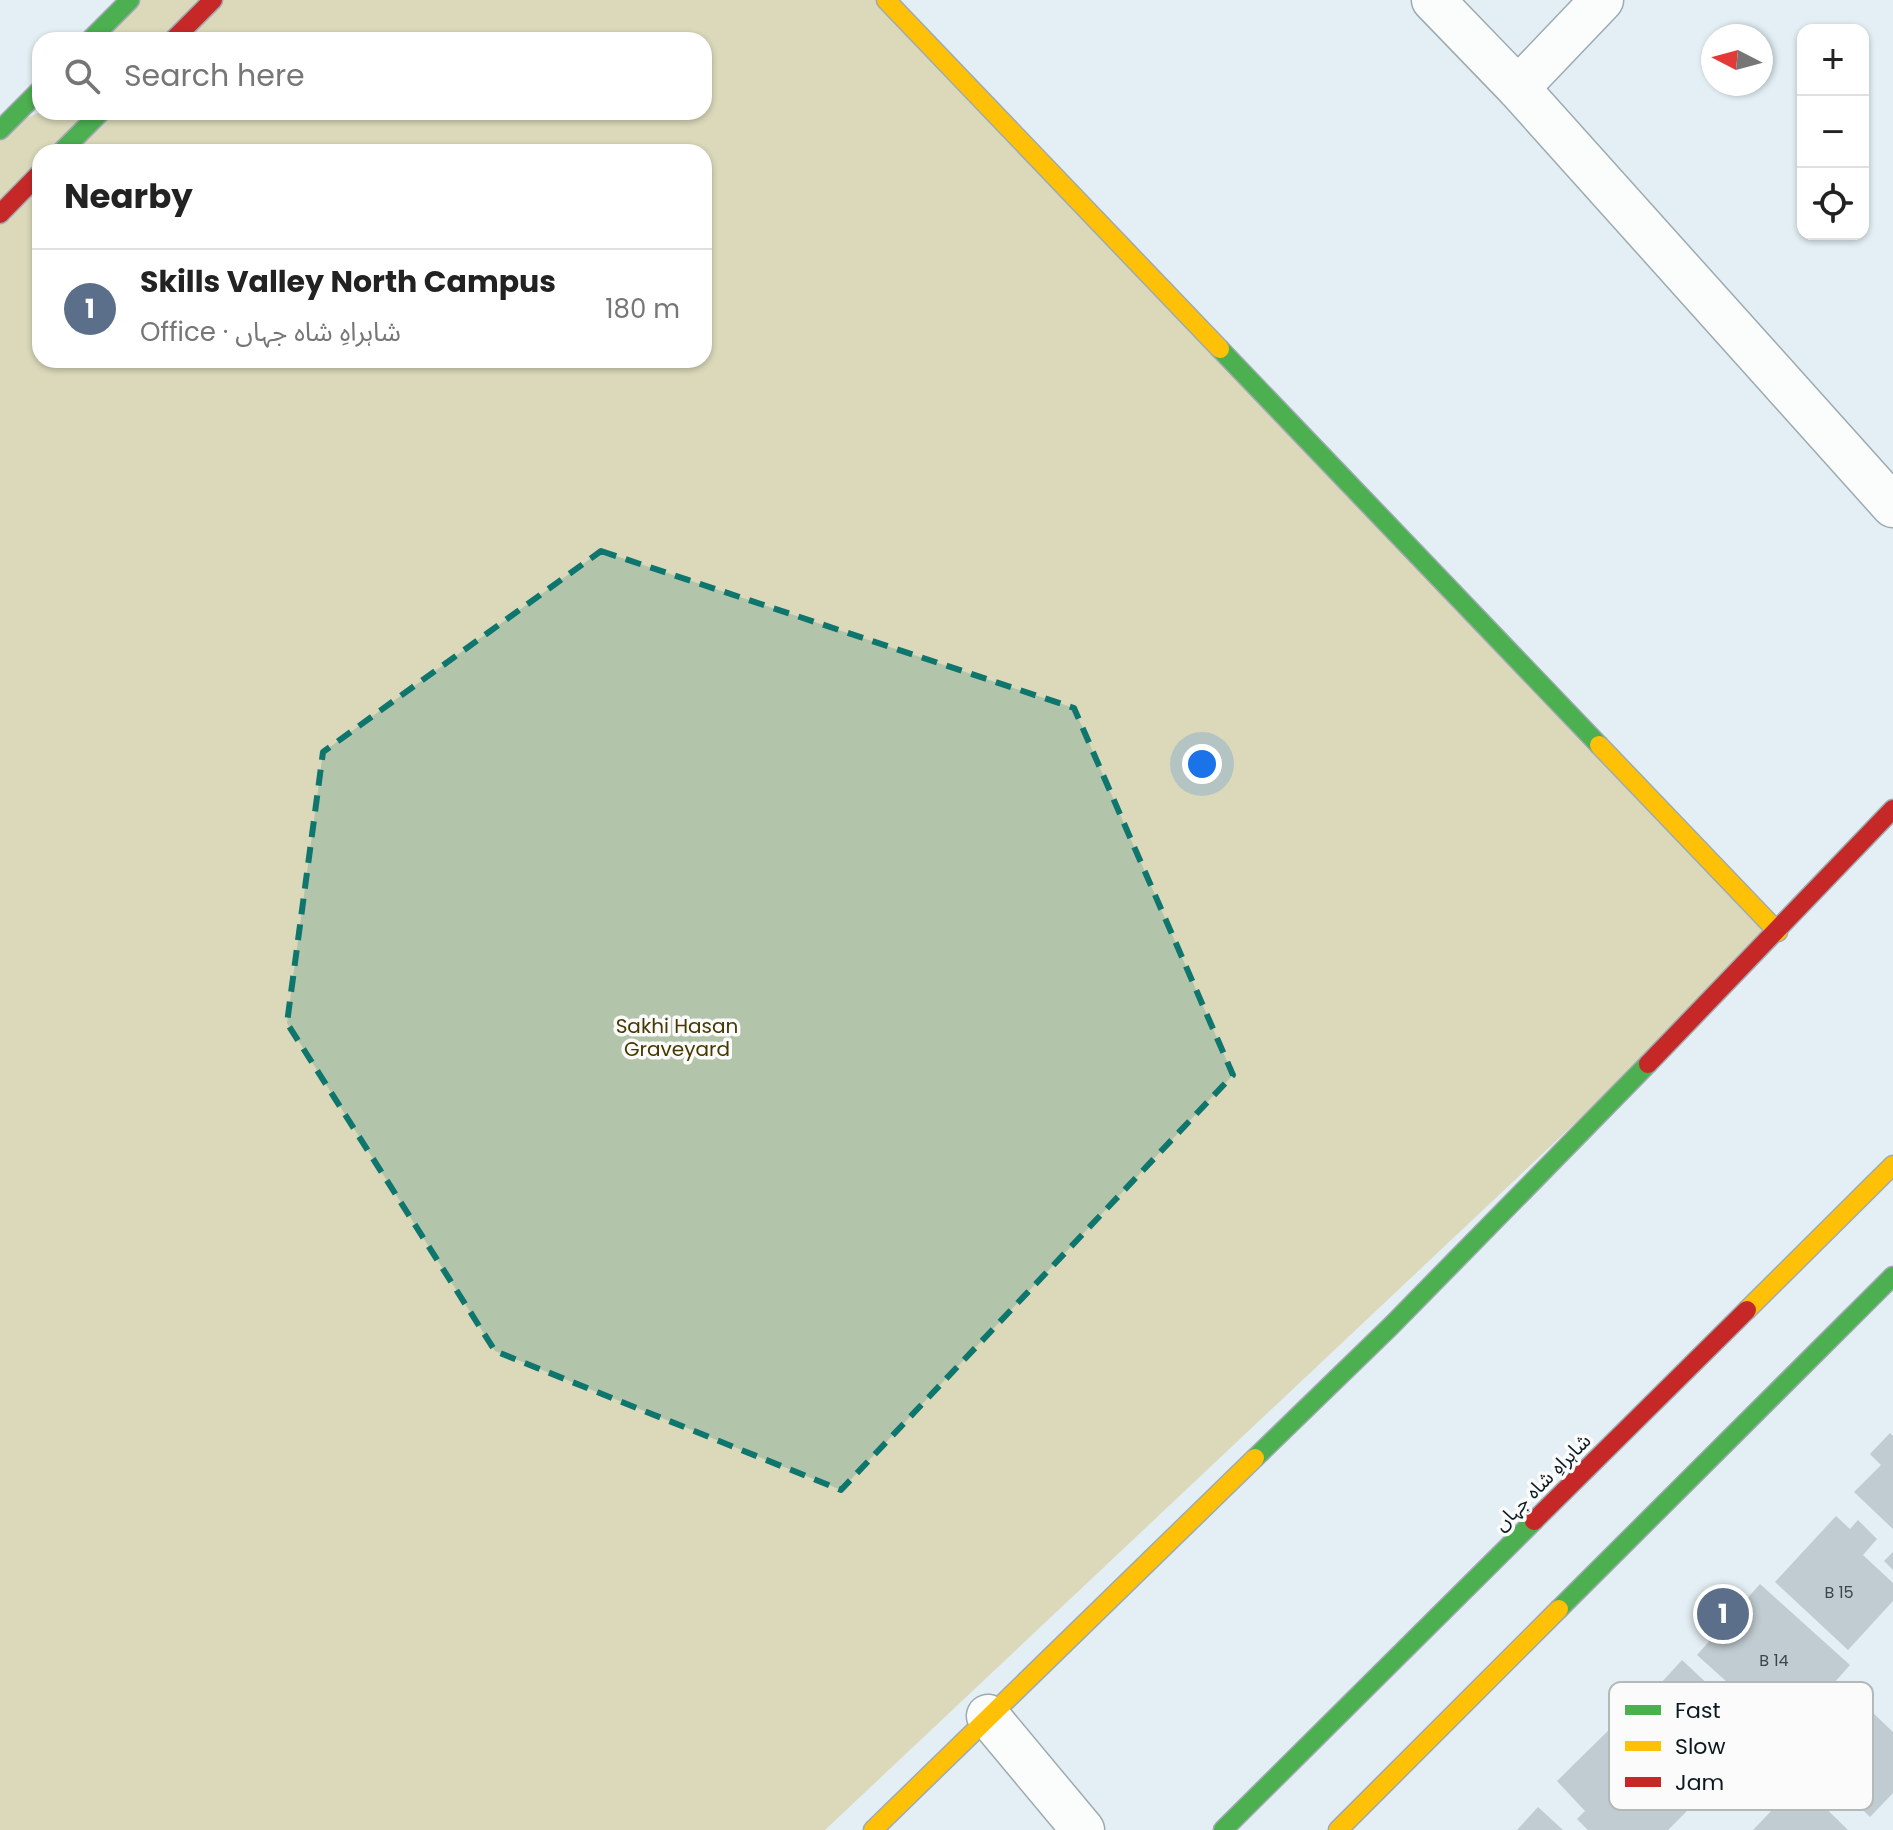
<!DOCTYPE html>
<html lang="en">
<head>
<meta charset="utf-8">
<style>
  :root { --surface:#fff; --page:#f2f2f2; --text:#222; --muted:#767676; --line:#e0e0e0; --accent:#0f766e }
  body { margin:0; font-family:Poppins,"Noto Sans Arabic",sans-serif; background:var(--page); color:var(--text) }
  .controls { position:absolute; right:24px; top:24px; display:grid; overflow:hidden; border-radius:16px; box-shadow:0 2px 6px #0004 }
  .controls button { width:72px; height:72px; display:grid; place-items:center; padding:0; border:0; border-bottom:2px solid var(--line); background:var(--surface); color:var(--text); font:40px sans-serif }
  .compass { position:absolute; left:1701px; top:24px; width:72px; height:72px; border-radius:50%; background:var(--surface); box-shadow:0 2px 6px #0004; rotate:276deg }
  .you { position:absolute; left:1202px; top:764px; width:28px; height:28px; margin:-20px; border:6px solid #fff; border-radius:50%; background:#1a73e8; box-shadow:0 0 0 12px #1a73e833 }
  .badge { display:grid; place-items:center; width:52px; height:52px; border-radius:50%; background:var(--accent); color:#fff; font-size:26px; font-weight:700 }
  .pin { position:absolute; translate:-50% -50%; border:4px solid #fff; box-shadow:0 2px 8px #0006 }
  .list { margin:0; padding:0; list-style:none }
  h2 { display:flex; justify-content:space-between; align-items:center; height:104px; margin:0; padding:0 32px; font-size:34px }
  h2 small { font-size:26px; font-weight:400; color:var(--muted) }
  .list li { display:grid; grid-template-columns:52px 1fr auto; gap:24px; align-items:center; box-sizing:border-box; height:120px; padding:0 32px; border-top:2px solid var(--line) }
  .list b { display:block; font-size:30px; white-space:nowrap }
  .list p { margin:0; font-size:26px; white-space:nowrap; color:var(--muted) }
  .list em { font-size:26px; font-style:normal; color:var(--muted) }
  .icon { flex:none; width:44px; height:44px; fill:none; stroke:currentColor; stroke-width:2; stroke-linecap:round; stroke-linejoin:round }
  .map { position:relative; flex:none; width:1893px; height:1830px; overflow:hidden }
  .search { position:absolute; background:var(--surface); box-shadow:0 2px 6px #0004; left:32px; top:32px; width:680px; height:88px; display:flex; align-items:center; gap:20px; box-sizing:border-box; padding:0 28px; border-radius:24px; color:var(--muted); font-size:30px }
  .panel { position:absolute; background:var(--surface); box-shadow:0 2px 6px #0004; left:32px; top:144px; width:680px; height:224px; border-radius:24px }
  .map>svg:first-child { display:block }
</style>
</head>
<body>
<div class="map">
<svg width="1893" height="1830" viewBox="0 0 1893 1830">
  <rect width="100%" height="100%" fill="#e3eff4"/>
  <path fill="#dbd9ba" fill-rule="evenodd" d="M130 0H885L1778 932 825 1830H0V130L40 112H704V40H90ZM40 152H704V360H40Z"/>
  <g fill="#c0ccd1">
    <path d="M1890 1433 1893 1436V1529L1854 1492 1881 1465 1870 1454Z"/>
    <path d="M1836 1516 1850 1529 1858 1520 1877 1539 1863 1555 1893 1583V1601L1848 1650 1775 1582Z"/>
    <path d="M1893 1552V1570L1884 1561Z"/>
    <path d="M1760 1584 1850 1665 1787 1736 1697 1655Z"/>
    <path d="M1682 1660 1761 1734 1707 1793 1627 1720Z"/>
    <path d="M1851 1692 1893 1732V1793L1870 1817 1798 1747Z"/>
    <path d="M1616 1723 1636 1746 1631 1754 1687 1811 1668 1830H1588L1577 1819 1585 1811 1557 1781Z"/>
    <path d="M1799 1782 1848 1830H1753Z"/>
    <path d="M1538 1807 1563 1830H1517Z"/>
  </g>
  <g fill="none" stroke-linecap="round" stroke-linejoin="round">
    <defs>
      <g id="street">
        <path d="M1433 0 1518 88 1893 506"/>
        <path d="M1518 88 1602 0"/>
        <path d="M988 1716 1083 1830"/>
      </g>
      <g id="fast">
        <path d="M90 40 130 0"/>
        <path d="M0 130 40 90"/>
        <path d="M61 152 101 112"/>
        <path d="M1220 349 1599 745"/>
        <path d="M1255 1458 1391 1326 1648 1064"/>
        <path d="M1559 1609 1893 1276"/>
        <path d="M1223 1830 1534 1521"/>
      </g>
      <g id="slow">
        <path d="M886 0 1220 349"/>
        <path d="M1599 745 1778 932"/>
        <path d="M1747 1310 1893 1165"/>
        <path d="M873 1830 1255 1458"/>
        <path d="M1338 1830 1559 1609"/>
      </g>
      <g id="jam">
        <path d="M173 40 213 0"/>
        <path d="M0 214 40 173"/>
        <path d="M1648 1064 1893 809"/>
        <path d="M1534 1521 1747 1310"/>
      </g>
    </defs>
    <use href="#street" stroke="#9eaaaf" stroke-width="45"/>
    <use href="#fast" stroke="#9eaaaf" stroke-width="21"/>
    <use href="#slow" stroke="#9eaaaf" stroke-width="21"/>
    <use href="#jam" stroke="#9eaaaf" stroke-width="21"/>
    <use href="#street" stroke="#fbfdfd" stroke-width="42"/>
    <use href="#fast" stroke="#4caf50" stroke-width="18"/>
    <use href="#slow" stroke="#ffc107" stroke-width="18"/>
    <use href="#jam" stroke="#c62828" stroke-width="18"/>
  </g>
  <path fill="#0f766e" fill-opacity="0.2" stroke="#0f766e" stroke-width="6" stroke-dasharray="16 10" stroke-linejoin="round" d="M601 551 1074 708 1233 1075 841 1490 495 1351 287 1023 323 752Z"/>
  <g text-anchor="middle" stroke-width="7" stroke-linejoin="round" paint-order="stroke">
    <g font-size="16" fill="#39464c">
      <text x="1839" y="1598">B 15</text>
      <text x="1774" y="1666">B 14</text>
    </g>
    <g font-size="20" fill="#453900" stroke="#fbfbfb">
      <text x="677" y="1033">Sakhi Hasan<tspan x="677" dy="23">Graveyard</tspan></text>
    </g>
    <g font-size="20" fill="#0c1a1f" stroke="#fbfbfb">
      <text transform="translate(1542 1482) rotate(-45)" y="7">شاہراہِ شاہ جہاں</text>
    </g>
  </g>
  <rect x="1609" y="1682" width="264" height="128" rx="12" fill="#fbfbfb" stroke="#b3b8b9" stroke-width="2"/>
  <rect x="1625" y="1705" width="36" height="10" fill="#4caf50"/>
  <rect x="1625" y="1741" width="36" height="10" fill="#ffc107"/>
  <rect x="1625" y="1777" width="36" height="10" fill="#c62828"/>
  <g font-size="22" fill="#0c1a1f">
    <text x="1675" y="1718">Fast</text>
    <text x="1675" y="1754">Slow</text>
    <text x="1675" y="1790">Jam</text>
  </g>
</svg>
<div class="controls">
<button>+</button>
<button>−</button>
<button><svg class="icon" aria-label="locate" viewBox="0 0 24 24"><circle cx="12" cy="12" r="6"/><path d="M12 2v4M12 18v4M2 12h4M18 12h4"/></svg></button>
</div>
<svg class="compass" viewBox="-18 -18 36 36"><path d="M0-13l5 13h-10z" fill="#e53935"/><path d="M0 13l5-13h-10z" fill="#767676"/></svg>
<div class="you"></div>
<div class="pin badge" style="left:1723px;top:1614px;background:#5c6f8a">1</div>
<div class="search"><svg class="icon" aria-label="search" viewBox="0 0 24 24"><circle cx="10" cy="10" r="6"/><path d="M15 15l6 6"/></svg>Search here</div>
<section class="panel">
<h2>Nearby<small></small></h2>
<ul class="list">
<li><span class="badge" style="background:#5c6f8a">1</span><div><b>Skills Valley North Campus</b><p>Office · شاہراہِ شاہ جہاں</p></div><em>180 m</em></li>
</ul>
</section>
</div>
</body>
</html>
